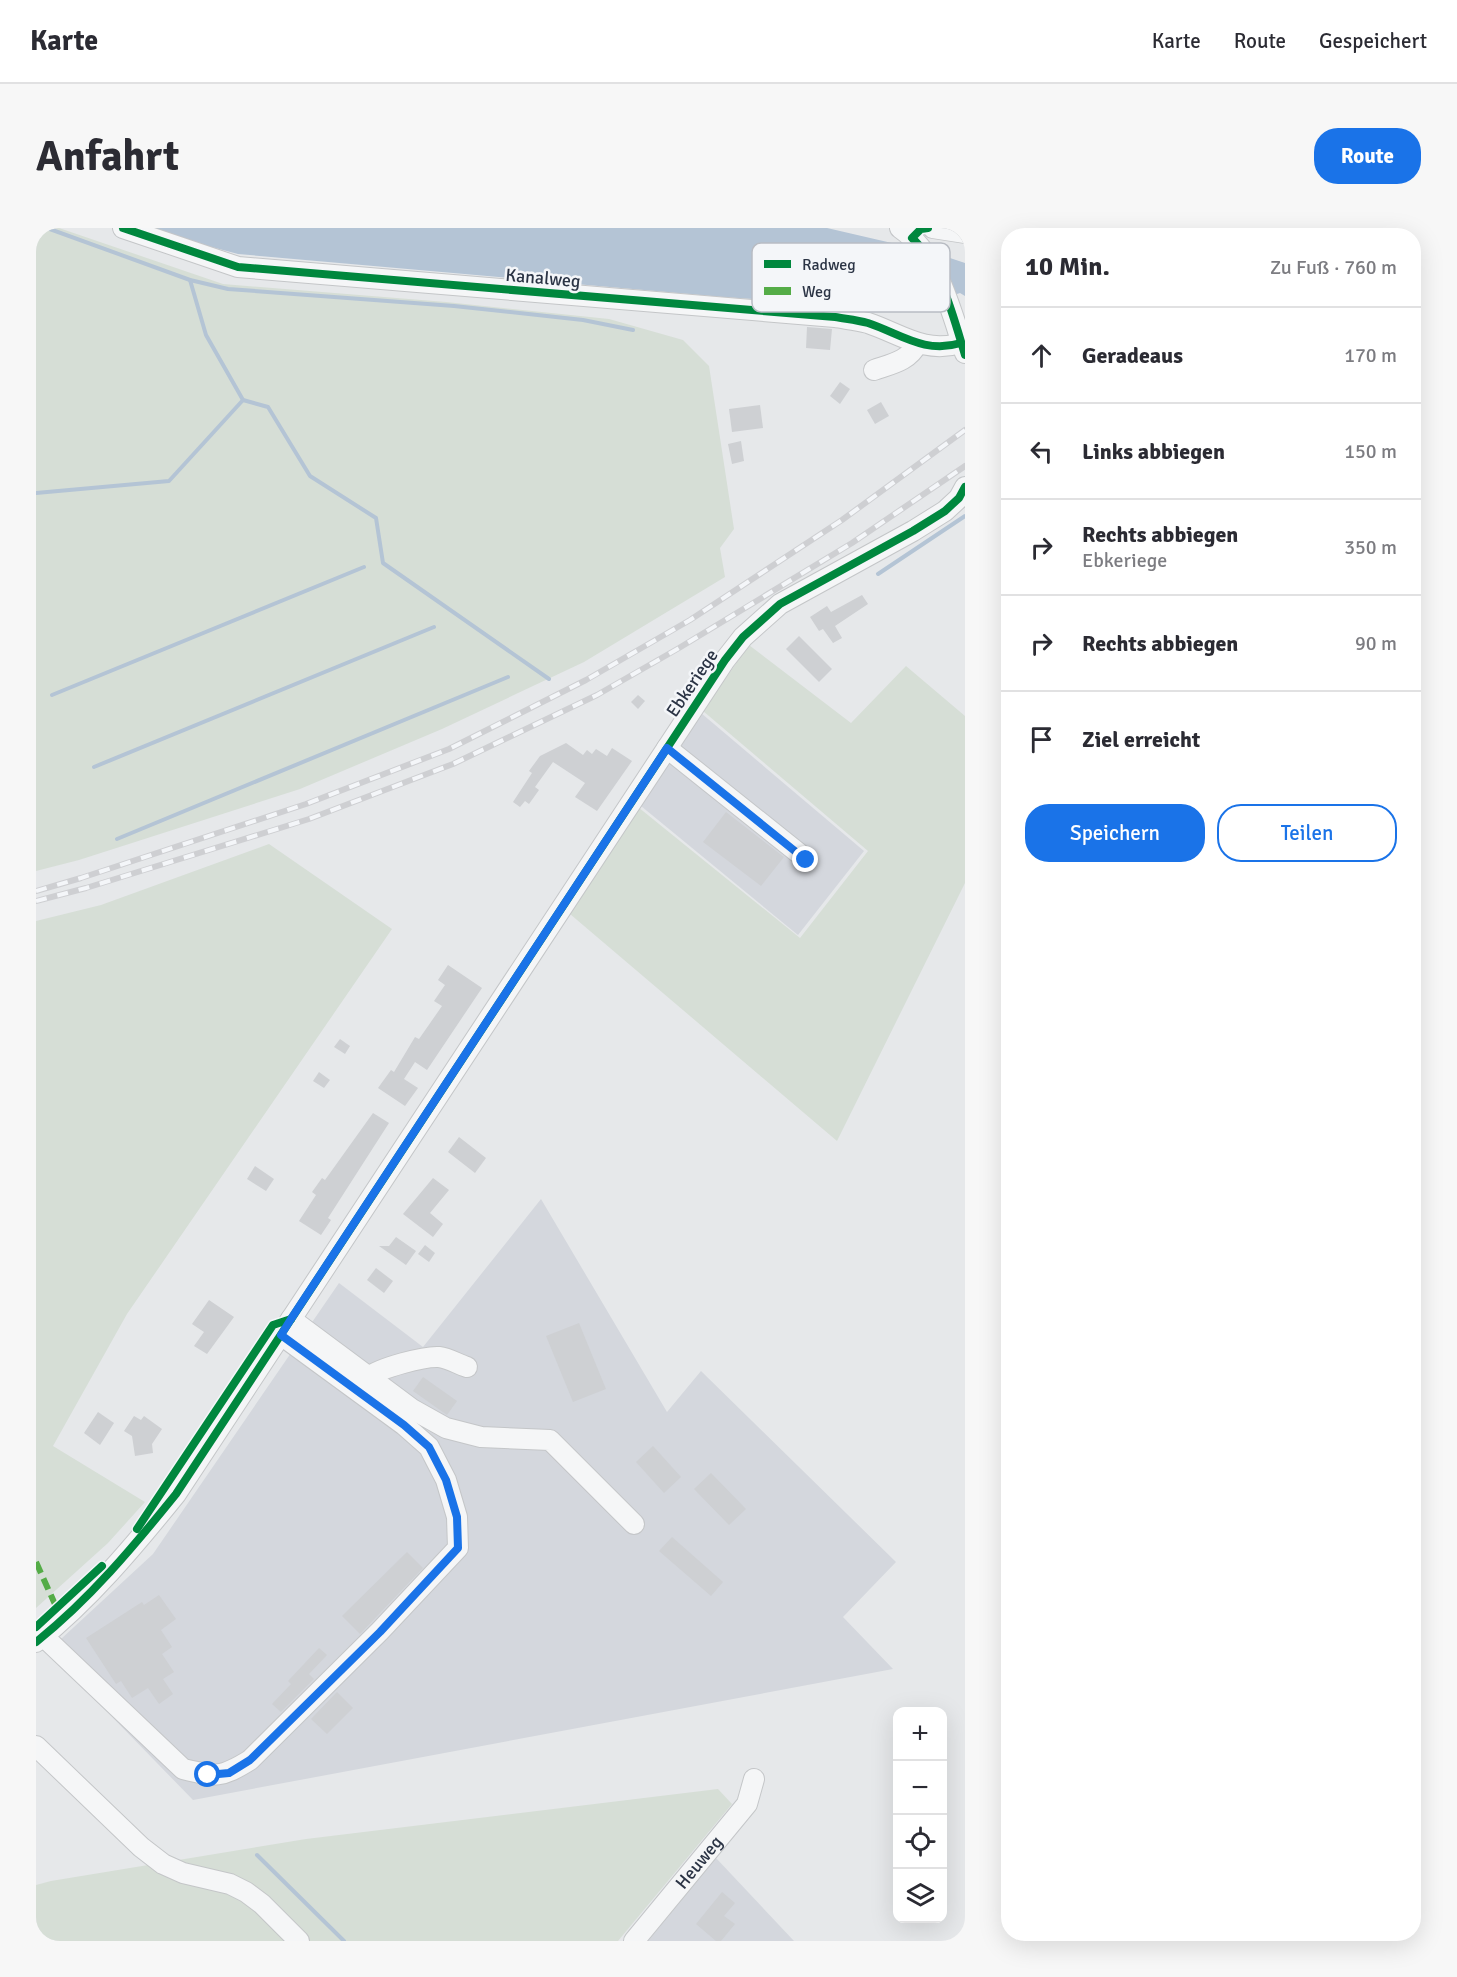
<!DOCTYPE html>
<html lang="de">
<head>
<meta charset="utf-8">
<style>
  :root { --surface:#fff; --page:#f7f7f7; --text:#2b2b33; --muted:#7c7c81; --line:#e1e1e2; --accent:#1a73e8 }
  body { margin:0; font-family:Signika,sans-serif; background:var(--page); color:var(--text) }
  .controls { position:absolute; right:18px; bottom:18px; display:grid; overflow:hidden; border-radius:12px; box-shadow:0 6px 24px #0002 }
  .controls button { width:54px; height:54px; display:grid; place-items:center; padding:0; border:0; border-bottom:2px solid var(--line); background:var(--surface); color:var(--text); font:30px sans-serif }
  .stop { position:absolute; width:18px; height:18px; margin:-14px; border:4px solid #1a73e8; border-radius:50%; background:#fff }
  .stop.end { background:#1a73e8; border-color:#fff; box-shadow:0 2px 6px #0008 }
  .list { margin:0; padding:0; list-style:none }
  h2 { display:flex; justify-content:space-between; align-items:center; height:78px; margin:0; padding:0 24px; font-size:26px }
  h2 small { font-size:20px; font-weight:400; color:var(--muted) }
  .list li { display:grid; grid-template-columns:39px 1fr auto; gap:18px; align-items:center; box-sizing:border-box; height:96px; padding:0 24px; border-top:2px solid var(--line) }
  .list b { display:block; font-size:22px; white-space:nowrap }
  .list p { margin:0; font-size:20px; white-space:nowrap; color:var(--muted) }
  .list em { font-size:20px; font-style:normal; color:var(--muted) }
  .actions { display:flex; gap:12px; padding:18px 24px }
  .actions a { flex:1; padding:14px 0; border:2px solid var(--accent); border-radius:24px; text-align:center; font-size:21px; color:var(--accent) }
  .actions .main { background:var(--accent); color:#fff }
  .icon { flex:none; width:33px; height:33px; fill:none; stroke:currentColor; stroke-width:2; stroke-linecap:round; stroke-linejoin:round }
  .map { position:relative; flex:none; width:929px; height:1713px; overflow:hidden; border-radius:24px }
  header { display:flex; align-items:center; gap:36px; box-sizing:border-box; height:84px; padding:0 30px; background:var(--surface); border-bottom:2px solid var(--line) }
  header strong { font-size:28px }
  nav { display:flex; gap:33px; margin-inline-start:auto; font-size:21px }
  .intro { display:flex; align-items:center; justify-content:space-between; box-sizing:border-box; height:144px; padding:0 36px }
  h1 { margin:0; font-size:42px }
  .button { padding:15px 27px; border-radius:24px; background:var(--accent); color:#fff; font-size:21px; font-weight:700 }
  main { display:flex; gap:36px; padding:0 36px }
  aside { flex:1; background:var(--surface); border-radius:24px; box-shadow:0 6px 24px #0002 }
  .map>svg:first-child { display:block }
</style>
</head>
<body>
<header>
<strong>Karte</strong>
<nav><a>Karte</a><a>Route</a><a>Gespeichert</a></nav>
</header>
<div class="intro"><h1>Anfahrt</h1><a class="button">Route</a></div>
<main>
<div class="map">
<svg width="929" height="1713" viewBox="0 0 929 1713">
  <rect width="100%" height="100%" fill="#e6e8ea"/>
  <g fill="#d4d7dd">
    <path d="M665 485 828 623 762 707 605 578Z"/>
    <path d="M505 971 631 1184 665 1143 860 1334 807 1389 857 1441 157 1572 12 1423 117 1326 303 1055 387 1119Z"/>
    <path d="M680 1630 758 1713H612Z"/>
  </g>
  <g fill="#d6ded6">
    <path d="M0 0H23L187 56 410 74 573 91 647 112 673 138 698 301 684 320 689 349 548 434 406 501 264 561 43 632 0 643Z"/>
    <path d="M713 417 815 495 870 438 929 488V655L801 913 534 686 602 579 764 710 832 623 667 483Z"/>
    <path d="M233 616 356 701 91 1086 17 1218 109 1274 72 1315 0 1380V693L65 677Z"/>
    <path d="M682 1561 696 1576 582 1713H0V1657L15 1653 270 1611Z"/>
  </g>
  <path fill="#b4c4d5" d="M118 0H791L899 25 929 35V68L924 65 903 72 902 76 860 80 818 78 687 69 202 26 157 14Z"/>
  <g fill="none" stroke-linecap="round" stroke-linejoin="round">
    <g stroke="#b4c4d5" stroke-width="4">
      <path d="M11 0 154 52 192 61 418 78 547 92 597 102"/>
      <path d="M154 52 170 107 207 172 232 179 274 248 340 290 347 335 513 451"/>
      <path d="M0 265 133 253 207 172"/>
      <path d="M842 346 929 288"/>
      <path d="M16 467 328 339"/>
      <path d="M58 539 398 399"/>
      <path d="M81 611 472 449"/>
      <path d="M221 1627 308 1713"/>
    </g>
  </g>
  <g fill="#ced0d3">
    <path d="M771 99 796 101 794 122 770 120Z"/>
    <path d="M804 154 814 161 804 176 794 168Z"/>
    <path d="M845 174 853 188 839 196 831 182Z"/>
    <path d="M724 177 727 200 696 204 693 181Z"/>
    <path d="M705 213 708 233 696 236 692 216Z"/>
    <path d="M826 367 832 376 799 398 806 410 797 415 787 401 783 403 774 389 791 378 795 384Z"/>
    <path d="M763 408 796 441 783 454 750 421Z"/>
    <path d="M602 467 609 473 602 481 595 474Z"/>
    <path d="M530 515 547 527 551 522 556 526 560 521 571 528 576 520 596 533 561 583 539 569 549 555 517 534 499 559 503 562 493 576 489 573 484 579 477 574 496 545 493 543 504 528Z"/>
    <path d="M690 584 748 629 725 658 667 614Z"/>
    <path d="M412 737 446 760 391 842 379 834 368 851 382 860 369 878 342 860 355 842 358 844 379 809 383 811 406 778 398 773 409 757 402 752Z"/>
    <path d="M304 811 314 818 309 826 298 819Z"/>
    <path d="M283 844 294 852 288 860 277 853Z"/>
    <path d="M337 885 353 895 292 990 295 992 285 1007 263 993 280 967 276 964 286 950 289 952Z"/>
    <path d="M423 909 450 930 439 945 412 924Z"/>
    <path d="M219 938 238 951 230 963 211 951Z"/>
    <path d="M397 950 413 962 394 985 407 996 397 1009 367 986Z"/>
    <path d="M360 1009 380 1023 370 1037 343 1018H353Z"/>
    <path d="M389 1017 399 1025 393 1034 382 1026Z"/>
    <path d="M340 1040 357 1053 348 1065 331 1052Z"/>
    <path d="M173 1072 198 1089 171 1126 158 1118 168 1104 156 1096Z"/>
    <path d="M543 1095 570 1161 537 1174 510 1108Z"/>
    <path d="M387 1149 421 1173 411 1187 377 1163Z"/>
    <path d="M62 1184 78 1195 64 1217 48 1205Z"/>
    <path d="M98 1188 105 1192 108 1188 126 1201 116 1216 117 1225 99 1228 96 1208 88 1203Z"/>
    <path d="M617 1218 645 1249 628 1265 600 1234Z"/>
    <path d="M675 1245 710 1281 693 1297 658 1261Z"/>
    <path d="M636 1309 687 1354 675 1368 623 1323Z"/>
    <path d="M371 1324 387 1340 324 1406 306 1388Z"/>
    <path d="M123 1367 140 1391 125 1402 136 1419 126 1426 138 1444 127 1451 137 1466 123 1476 112 1460 96 1470 85 1453 80 1456 50 1410 106 1374 108 1377Z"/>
    <path d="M283 1420 291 1427 273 1446 278 1451 245 1484 236 1476 255 1456 252 1453Z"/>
    <path d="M301 1464 317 1480 291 1506 275 1491Z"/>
    <path d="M686 1664 699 1675 688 1688 699 1696 685 1713H680L660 1696Z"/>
  </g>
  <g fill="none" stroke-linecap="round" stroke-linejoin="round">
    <defs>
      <g id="minor">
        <path d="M87 0 202 39 799 89C810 91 821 92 832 95 865 106 888 126 925 115"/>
        <path d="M864 0C902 26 915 83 929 125"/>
        <path d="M897 0 929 5"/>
        <path d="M838 142C855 136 873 133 881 116"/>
        <path d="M631 520 770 631"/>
        <path d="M255 1091 376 1181 410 1200 445 1209 514 1212 598 1296"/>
        <path d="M333 1149C343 1140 389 1128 403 1129 412 1130 422 1136 431 1139"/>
        <path d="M7 1408 147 1541C180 1549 185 1550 214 1532L344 1403 422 1320 421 1289 410 1252 393 1219 368 1197 245 1107"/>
        <path d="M0 1414C53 1372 98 1318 140 1266L689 432 707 409 744 376 877 303 909 283 923 270 929 259"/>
        <path d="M0 1518 105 1619 127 1636 147 1645 194 1656 210 1664 226 1676 263 1713"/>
        <path id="s1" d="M598 1713 711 1576 718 1551"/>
      </g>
    </defs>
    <use href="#minor" stroke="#c4c6c8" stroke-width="22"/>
    <use href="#minor" stroke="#f5f6f7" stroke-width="20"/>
    <defs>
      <g id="rail">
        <path d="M0 663 45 650 270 576 413 521 550 452 654 392 806 292 929 202"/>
        <path d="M0 673 50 660 273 591 417 536 561 467 643 420 816 315 929 238"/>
      </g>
    </defs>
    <use href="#rail" stroke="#cecfd2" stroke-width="6"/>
    <use href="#rail" stroke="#f4f6f9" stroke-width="4" stroke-dasharray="11" stroke-linecap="butt"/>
    <path stroke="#54ac47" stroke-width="6" stroke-dasharray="12 6" stroke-linecap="butt" d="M0 1334 22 1383"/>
    <defs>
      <g id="cycleway">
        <path d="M87 0 202 39 799 89C810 91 821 92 832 95 865 106 888 126 925 115"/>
        <path d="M892 0 885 1 876 10C904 35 918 91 929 127"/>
        <path d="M101 1301 237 1097 255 1091"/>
        <path d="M0 1399 66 1338"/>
        <path d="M0 1414C53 1372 98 1318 140 1266L689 432 707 409 744 376 877 303 909 283 923 270 929 259"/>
      </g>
    </defs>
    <use href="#cycleway" stroke="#f4f6f9" stroke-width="11"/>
    <use href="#cycleway" stroke="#00873e" stroke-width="8"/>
  </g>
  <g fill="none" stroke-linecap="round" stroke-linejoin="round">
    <path stroke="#1a73e8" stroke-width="8" d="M172 1547 193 1545 214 1532 344 1404 422 1320 421 1289 410 1252 393 1219 368 1197 245 1107 255 1091 631 520 770 632"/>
  </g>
  <g text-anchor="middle" stroke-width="5" stroke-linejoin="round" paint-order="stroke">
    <g font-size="18" fill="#2b3445" stroke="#f4f6f9">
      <text transform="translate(507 50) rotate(5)" y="6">Kanalweg</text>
      <text transform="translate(656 455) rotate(-56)" y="6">Ebkeriege</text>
      <text dy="6" stroke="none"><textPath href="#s1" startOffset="102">Heuweg</textPath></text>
    </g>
  </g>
  <rect x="716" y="15" width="198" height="69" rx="9" fill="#f4f6f9" stroke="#b8bcc3" stroke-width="1.5"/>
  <rect x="728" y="32" width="27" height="8" fill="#00873e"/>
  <rect x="728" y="59" width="27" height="8" fill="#54ac47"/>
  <g font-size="16" fill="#2b3445">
    <text x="766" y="42">Radweg</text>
    <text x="766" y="69">Weg</text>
  </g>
</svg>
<div class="controls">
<button>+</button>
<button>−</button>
<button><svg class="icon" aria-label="locate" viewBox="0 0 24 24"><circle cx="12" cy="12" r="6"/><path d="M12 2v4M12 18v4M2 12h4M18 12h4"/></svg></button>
<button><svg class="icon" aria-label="layers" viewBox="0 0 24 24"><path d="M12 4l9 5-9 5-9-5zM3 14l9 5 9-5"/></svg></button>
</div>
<div class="stop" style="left:172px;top:1547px"></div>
<div class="stop end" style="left:770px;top:632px"></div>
</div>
<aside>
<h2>10 Min.<small>Zu Fuß · 760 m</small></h2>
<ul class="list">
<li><svg class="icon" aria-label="ahead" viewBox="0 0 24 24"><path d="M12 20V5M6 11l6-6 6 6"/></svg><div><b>Geradeaus</b></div><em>170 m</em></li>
<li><svg class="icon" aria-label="left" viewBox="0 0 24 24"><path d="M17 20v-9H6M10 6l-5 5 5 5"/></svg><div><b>Links abbiegen</b></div><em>150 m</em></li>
<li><svg class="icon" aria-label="right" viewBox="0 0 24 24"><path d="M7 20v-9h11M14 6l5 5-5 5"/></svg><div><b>Rechts abbiegen</b><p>Ebkeriege</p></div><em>350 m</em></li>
<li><svg class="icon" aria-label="right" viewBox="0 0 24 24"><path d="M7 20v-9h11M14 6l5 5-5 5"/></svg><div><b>Rechts abbiegen</b></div><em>90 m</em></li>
<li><svg class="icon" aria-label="arrive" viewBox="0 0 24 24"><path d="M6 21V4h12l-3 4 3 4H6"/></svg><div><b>Ziel erreicht</b></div></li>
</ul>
<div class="actions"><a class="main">Speichern</a><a>Teilen</a></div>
</aside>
</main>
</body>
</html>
